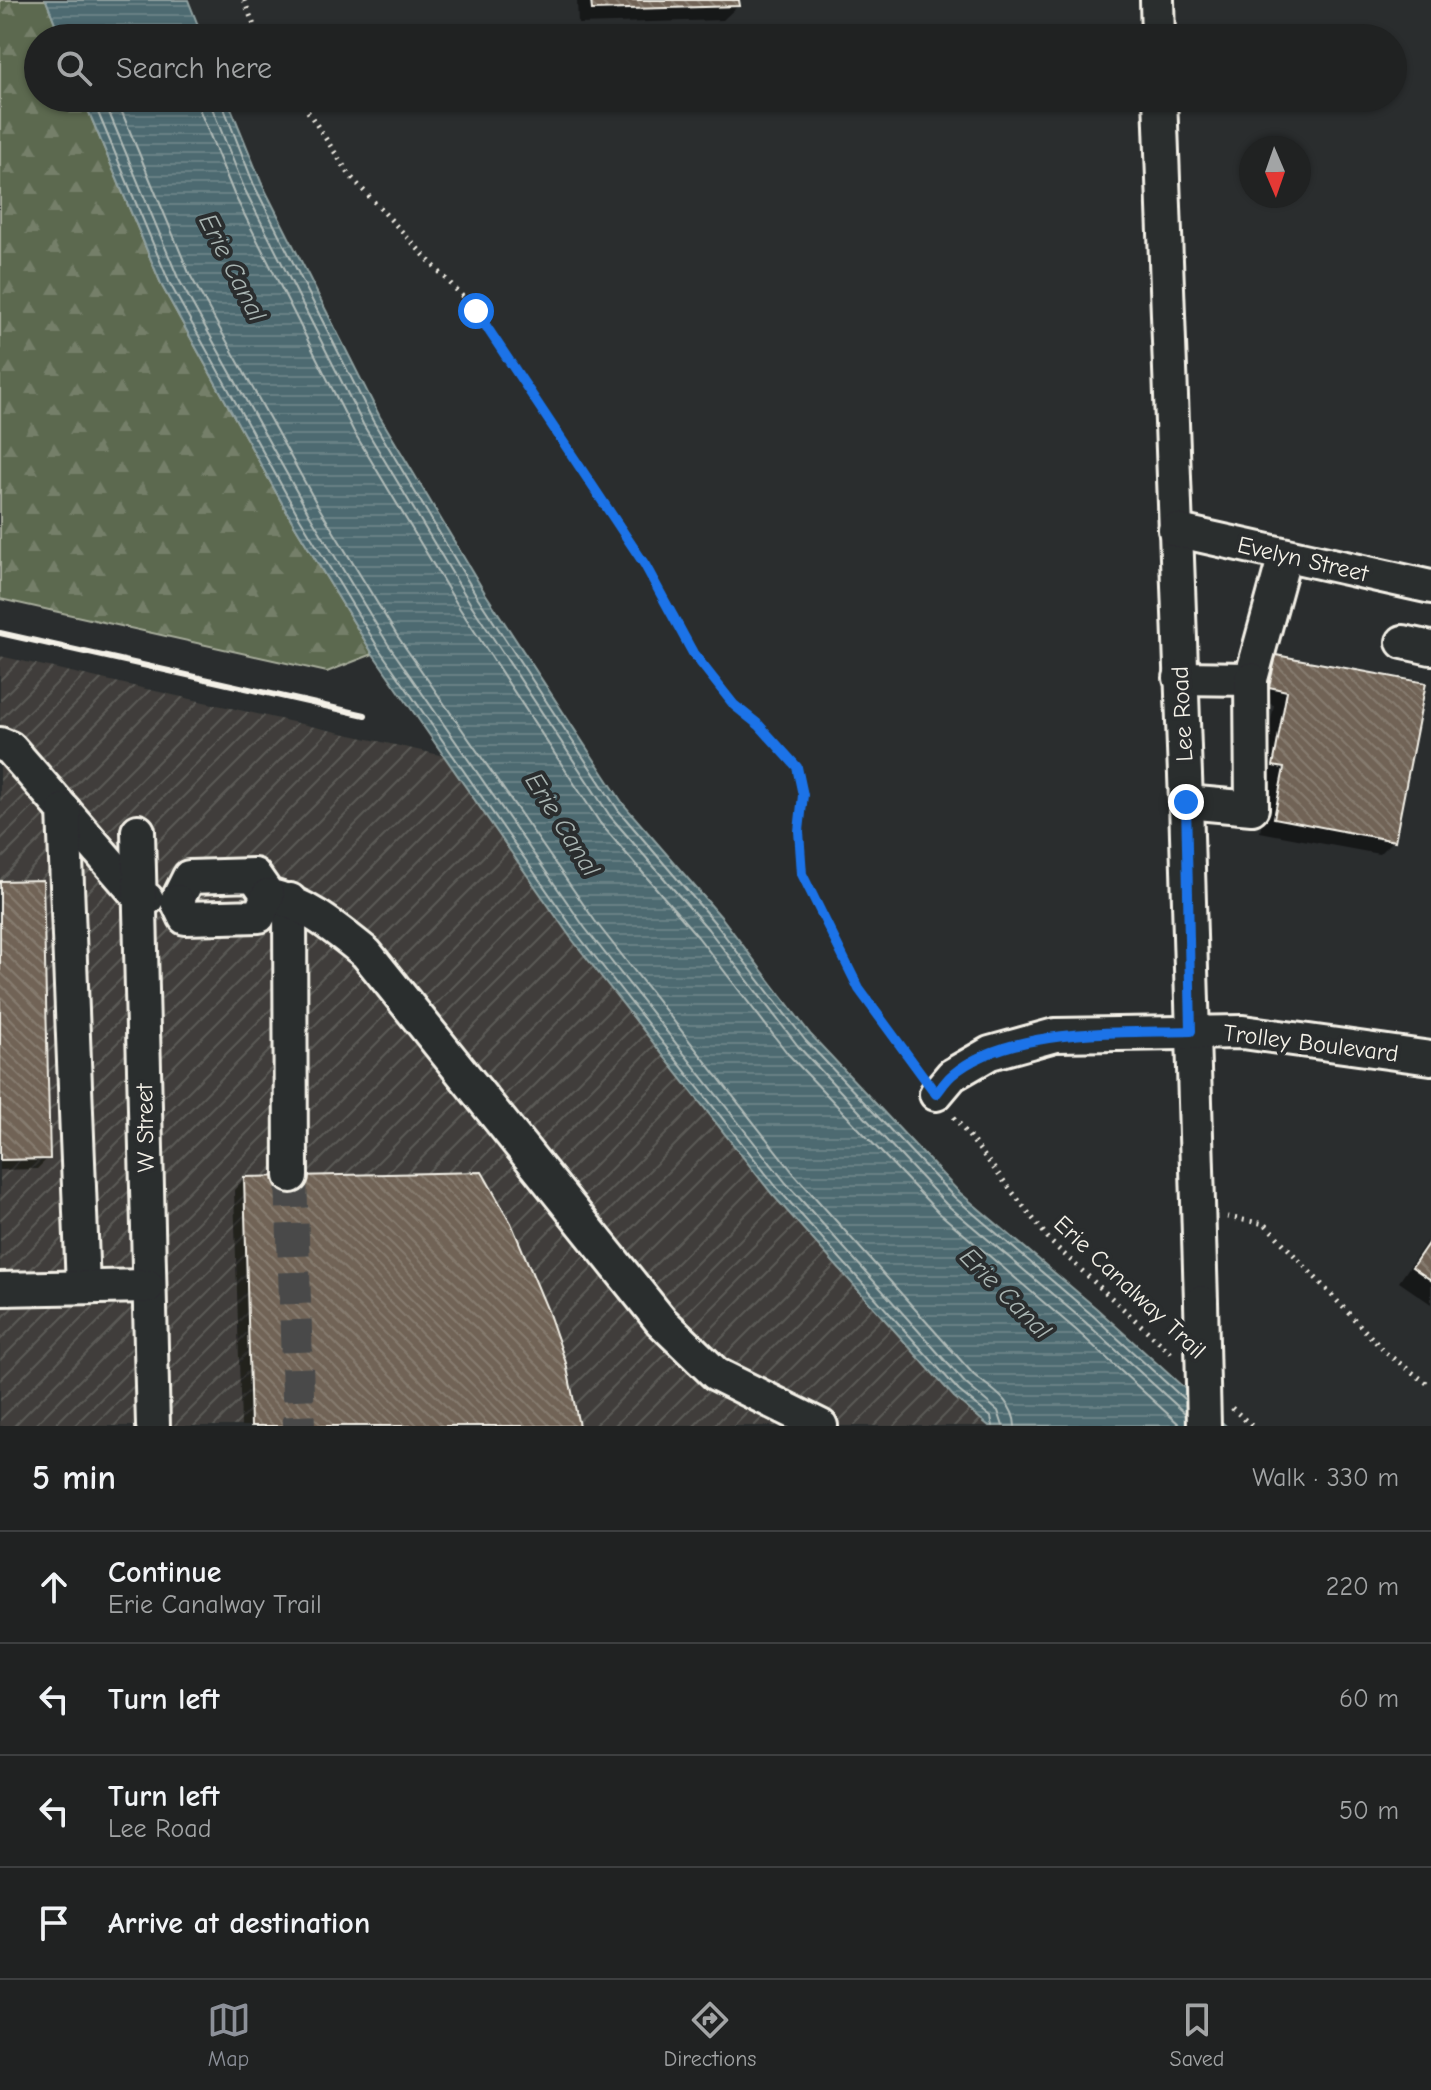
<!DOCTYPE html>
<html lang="en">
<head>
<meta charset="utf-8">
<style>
  :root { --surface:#202222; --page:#2d2f2f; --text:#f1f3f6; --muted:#a2a4a5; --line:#3d3f40; --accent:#8c9099 }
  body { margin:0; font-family:"Comic Neue",sans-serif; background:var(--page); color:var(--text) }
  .compass { position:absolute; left:1239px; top:136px; width:72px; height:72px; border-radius:50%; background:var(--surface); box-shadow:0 2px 6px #0004; rotate:178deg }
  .stop { position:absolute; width:24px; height:24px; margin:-18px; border:6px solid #1a73e8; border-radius:50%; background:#fff }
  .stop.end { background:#1a73e8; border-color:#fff; box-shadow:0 2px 8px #0008 }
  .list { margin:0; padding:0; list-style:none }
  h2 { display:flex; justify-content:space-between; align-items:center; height:104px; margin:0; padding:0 32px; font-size:34px }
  h2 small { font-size:26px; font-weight:400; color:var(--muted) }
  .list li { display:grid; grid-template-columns:52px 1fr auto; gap:24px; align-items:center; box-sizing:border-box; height:112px; padding:0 32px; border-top:2px solid var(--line) }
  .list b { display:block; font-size:30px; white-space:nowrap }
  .list p { margin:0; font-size:26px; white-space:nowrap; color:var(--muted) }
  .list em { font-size:26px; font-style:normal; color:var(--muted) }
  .icon { flex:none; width:44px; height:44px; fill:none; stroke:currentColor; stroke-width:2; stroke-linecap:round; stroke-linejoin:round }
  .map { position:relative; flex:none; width:1431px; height:1426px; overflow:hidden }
  .search { position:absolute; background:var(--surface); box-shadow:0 2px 6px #0004; left:24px; right:24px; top:24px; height:88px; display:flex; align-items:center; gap:20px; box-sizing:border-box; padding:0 28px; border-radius:44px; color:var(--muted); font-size:30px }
  .sheet { height:552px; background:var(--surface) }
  nav { display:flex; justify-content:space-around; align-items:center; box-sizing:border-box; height:112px; border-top:2px solid var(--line); background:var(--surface); font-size:22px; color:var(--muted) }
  nav a { display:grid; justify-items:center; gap:4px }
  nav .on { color:var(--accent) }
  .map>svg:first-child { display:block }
</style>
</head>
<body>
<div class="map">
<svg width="1431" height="1426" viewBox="0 0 1431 1426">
  <defs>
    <pattern id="industrial-furrows" width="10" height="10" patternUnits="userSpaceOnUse" patternTransform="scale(2)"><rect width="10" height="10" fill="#3f3e3a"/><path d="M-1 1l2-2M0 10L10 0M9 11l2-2" fill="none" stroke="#5b5a56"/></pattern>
    <pattern id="forest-firs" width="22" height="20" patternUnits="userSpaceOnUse" patternTransform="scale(2)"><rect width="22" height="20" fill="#5c6950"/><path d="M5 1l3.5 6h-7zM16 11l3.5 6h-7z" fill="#747f69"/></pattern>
    <pattern id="water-rules" width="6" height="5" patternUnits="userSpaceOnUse" patternTransform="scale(2)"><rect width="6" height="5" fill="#4d6b71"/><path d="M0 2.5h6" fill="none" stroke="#678185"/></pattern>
    <pattern id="building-back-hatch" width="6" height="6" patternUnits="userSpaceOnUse" patternTransform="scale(2)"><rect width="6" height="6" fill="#716457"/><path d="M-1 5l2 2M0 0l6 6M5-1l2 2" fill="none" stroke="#867b6f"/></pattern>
  </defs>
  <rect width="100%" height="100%" fill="#2a2d2e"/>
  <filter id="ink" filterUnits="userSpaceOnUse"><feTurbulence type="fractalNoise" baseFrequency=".0125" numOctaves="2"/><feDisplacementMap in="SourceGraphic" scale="16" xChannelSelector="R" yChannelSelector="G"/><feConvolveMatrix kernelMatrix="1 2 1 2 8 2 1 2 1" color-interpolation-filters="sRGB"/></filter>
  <g filter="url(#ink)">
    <path fill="url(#industrial-furrows)" d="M0 656 444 756 571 938 772 1194 954 1397 989 1426H0Z"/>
    <path fill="url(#forest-firs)" stroke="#a8ad9c" stroke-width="2" d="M0 0H46L61 38H38V98H83L162 286 292 521 373 654 327 672 0 599Z"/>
    <g fill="url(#water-rules)" stroke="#90a1a1" stroke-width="2">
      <path d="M46 0H188L203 38H61Z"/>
      <path d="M83 98H227L261 182 380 417 485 593 624 805 722 918 811 1035 959 1192 1096 1308 1226 1426H989L954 1397 772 1194 571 938 373 654 292 521 162 286Z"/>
    </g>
    <g fill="#0007">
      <path d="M577 0H737L738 6 723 20 578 24Z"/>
      <path d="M1276 657 1393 840 1379 854 1260 832 1270 782 1259 780 1274 705 1256 701 1262 671Z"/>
      <path d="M0 883 48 1158 37 1169 0 1170Z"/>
      <path d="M244 1179 577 1426H241L234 1190Z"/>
      <path d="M1431 1235V1304L1399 1282Z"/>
    </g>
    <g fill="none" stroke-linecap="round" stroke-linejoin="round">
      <g stroke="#b1bbb8" stroke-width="2">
        <path d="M92 98 169 282 299 517 379 649 577 934 778 1189 959 1391 991 1417 993 1426"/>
        <path d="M103 98 178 278 308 512 388 644 585 928 786 1183 966 1384 998 1411 1003 1426"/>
        <path d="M116 98 189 273 318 506 398 637 595 921 795 1175 974 1375C991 1389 1014 1401 1015 1426"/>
        <path d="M198 98 200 111 234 194 354 432 460 609 600 823 698 937 788 1054 938 1212 1076 1330 1181 1426"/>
        <path d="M210 98 212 108 245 190 364 426 470 603 610 816 708 929 798 1046 946 1204 1084 1321 1186 1414"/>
        <path d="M220 98 254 185 373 421 478 598 618 810 715 923 805 1040 954 1197 1091 1314 1185 1400"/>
      </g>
    </g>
    <g fill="url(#building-back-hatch)" stroke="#f4f1e8" stroke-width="2">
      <path d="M591 0H739L740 6 592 10Z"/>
      <path d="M1276 655 1426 683 1395 841 1274 818 1284 768 1273 766 1287 691 1269 687Z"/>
      <path d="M43 880 50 1159 0 1160V881Z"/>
      <path d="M482 1172 511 1223 548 1311 566 1363 579 1426H251L244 1177Z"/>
      <path d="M1431 1239V1280L1412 1267Z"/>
    </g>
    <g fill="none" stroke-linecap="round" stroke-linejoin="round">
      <path stroke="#484a4a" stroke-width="32" stroke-dasharray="32 16" stroke-linecap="butt" d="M291 1176 299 1426"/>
      <defs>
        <g id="minor">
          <path d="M1157 0 1158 38"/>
          <path d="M1160 98 1186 802 1201 1302"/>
          <path d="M1175 530 1431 587"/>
          <path d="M1403 642 1431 648"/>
          <path d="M1180 678 1251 679 1285 555"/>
          <path d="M0 744 10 748 140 898 147 899"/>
          <path d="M1186 802 1252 808 1251 679"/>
          <path d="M64 810 83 1287"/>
          <path d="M138 831 153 1426"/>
          <path d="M290 900 291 1176"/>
          <path d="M177 901 189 877 254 875 268 895C307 904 336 929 366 953L661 1321 716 1374 821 1426"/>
          <path d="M177 901 185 918 259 916 268 895"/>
          <path d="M936 1094 952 1075 990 1053 1055 1035 1243 1032 1431 1058"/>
          <path d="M0 1289 148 1286"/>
        </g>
      </defs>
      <use href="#minor" stroke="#f4f1e8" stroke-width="38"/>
      <g stroke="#f4f1e8" stroke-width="5" stroke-dasharray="2 6" stroke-linecap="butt">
        <path d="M244 0 259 38"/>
        <path d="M299 98 351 177 476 311 645 565 693 653 734 705 759 725 797 767 803 795 799 831 802 874 859 989 918 1071"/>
        <path d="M954 1117 1052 1243 1171 1353"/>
        <path d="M1227 1217 1265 1224 1386 1353 1431 1386"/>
        <path d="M1232 1408 1252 1426"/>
      </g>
      <use href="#minor" stroke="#2a2d2e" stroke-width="32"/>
      <path stroke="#f4f1e8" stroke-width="6" d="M0 633 365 715"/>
      <defs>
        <path id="minor-bridge" d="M1201 1302 1204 1426"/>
      </defs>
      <use href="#minor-bridge" stroke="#f4f1e8" stroke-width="38" stroke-linecap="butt"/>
      <use href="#minor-bridge" stroke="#2a2d2e" stroke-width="32"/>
    </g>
  </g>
  <g fill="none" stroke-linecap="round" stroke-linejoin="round" filter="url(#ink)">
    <path stroke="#1a73e8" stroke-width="10" d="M476 311 645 565 693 653 734 705 759 725 797 767 803 795 799 831 802 874 859 989 936 1094C941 1088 946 1080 952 1075 1008 1027 1121 1033 1191 1031L1186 802"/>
  </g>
  <g text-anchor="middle" stroke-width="8" stroke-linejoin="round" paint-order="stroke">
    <g font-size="24" fill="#f4f1e8" stroke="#2a2d2e">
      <text transform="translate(1303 559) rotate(13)" y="8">Evelyn Street</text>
      <text transform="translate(1182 714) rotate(-93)" y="8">Lee Road</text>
      <text transform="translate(1311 1043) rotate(7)" y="8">Trolley Boulevard</text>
      <text transform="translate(145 1128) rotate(-91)" y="8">W Street</text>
      <text transform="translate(1130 1287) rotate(43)" y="8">Erie Canalway Trail</text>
    </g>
    <g font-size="26" font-style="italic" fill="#a9b5b2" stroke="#2a2d2e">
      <text transform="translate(233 267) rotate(63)" y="9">Erie Canal</text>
      <text transform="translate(563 824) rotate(58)" y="9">Erie Canal</text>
      <text transform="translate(1006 1293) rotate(45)" y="9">Erie Canal</text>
    </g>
  </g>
</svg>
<svg class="compass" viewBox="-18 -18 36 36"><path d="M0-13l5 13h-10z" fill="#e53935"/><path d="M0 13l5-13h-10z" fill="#a2a4a5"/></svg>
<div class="stop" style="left:476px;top:311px"></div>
<div class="stop end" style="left:1186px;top:802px"></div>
<div class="search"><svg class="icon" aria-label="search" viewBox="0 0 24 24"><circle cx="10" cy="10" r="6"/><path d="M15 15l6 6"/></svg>Search here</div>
</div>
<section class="sheet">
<h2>5 min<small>Walk · 330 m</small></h2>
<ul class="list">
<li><svg class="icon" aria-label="ahead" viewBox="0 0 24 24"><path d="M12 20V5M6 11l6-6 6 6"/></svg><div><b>Continue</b><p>Erie Canalway Trail</p></div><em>220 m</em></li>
<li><svg class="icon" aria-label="left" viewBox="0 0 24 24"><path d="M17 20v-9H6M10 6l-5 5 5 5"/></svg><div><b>Turn left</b></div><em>60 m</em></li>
<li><svg class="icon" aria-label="left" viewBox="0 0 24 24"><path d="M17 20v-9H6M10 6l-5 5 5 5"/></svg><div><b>Turn left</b><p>Lee Road</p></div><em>50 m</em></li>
<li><svg class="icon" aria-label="arrive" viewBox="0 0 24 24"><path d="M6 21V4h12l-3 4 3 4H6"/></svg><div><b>Arrive at destination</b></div></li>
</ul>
</section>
<nav>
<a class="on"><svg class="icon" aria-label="map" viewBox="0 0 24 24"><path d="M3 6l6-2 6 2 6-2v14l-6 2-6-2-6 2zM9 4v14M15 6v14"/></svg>Map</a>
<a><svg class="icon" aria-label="directions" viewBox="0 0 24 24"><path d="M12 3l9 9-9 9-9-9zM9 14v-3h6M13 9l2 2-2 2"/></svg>Directions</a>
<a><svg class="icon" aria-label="saved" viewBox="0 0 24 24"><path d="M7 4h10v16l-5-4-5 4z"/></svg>Saved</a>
</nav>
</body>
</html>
